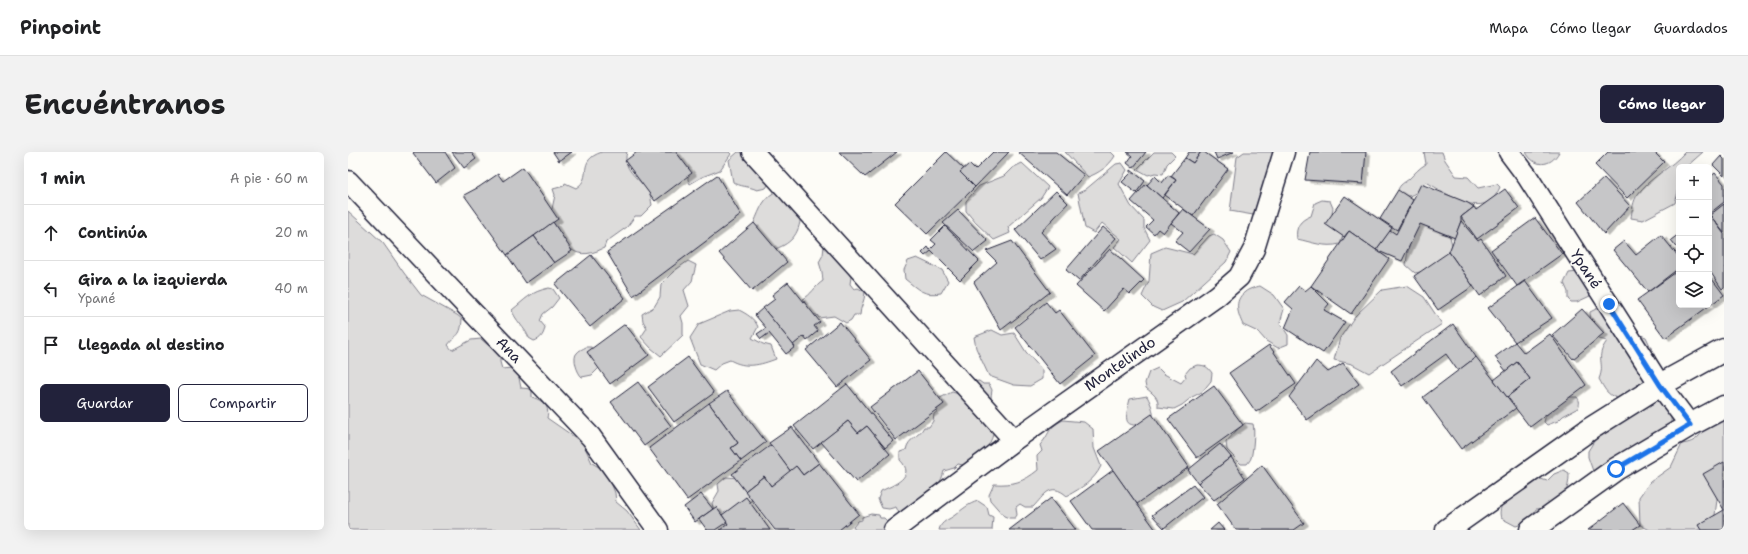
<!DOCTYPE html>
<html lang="es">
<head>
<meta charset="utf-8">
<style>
  :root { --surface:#fff; --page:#f2f2f2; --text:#202124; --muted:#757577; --line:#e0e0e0; --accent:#22223b }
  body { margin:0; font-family:"Shantell Sans",sans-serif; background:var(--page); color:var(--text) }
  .controls { position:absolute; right:12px; top:12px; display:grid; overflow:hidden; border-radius:6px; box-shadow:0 4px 16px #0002 }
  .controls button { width:36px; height:36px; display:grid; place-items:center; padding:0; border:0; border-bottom:1px solid var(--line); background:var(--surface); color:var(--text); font:20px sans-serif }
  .stop { position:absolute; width:12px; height:12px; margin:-9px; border:3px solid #1a73e8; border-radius:50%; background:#fff }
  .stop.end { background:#1a73e8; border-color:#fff; box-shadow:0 1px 4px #0008 }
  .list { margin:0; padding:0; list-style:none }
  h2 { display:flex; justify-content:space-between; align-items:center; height:52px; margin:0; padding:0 16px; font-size:17px }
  h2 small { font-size:13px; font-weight:400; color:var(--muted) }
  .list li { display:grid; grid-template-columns:26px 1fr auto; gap:12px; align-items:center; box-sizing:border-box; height:56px; padding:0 16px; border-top:1px solid var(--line) }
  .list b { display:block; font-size:15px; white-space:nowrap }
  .list p { margin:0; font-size:13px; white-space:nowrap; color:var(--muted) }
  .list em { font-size:13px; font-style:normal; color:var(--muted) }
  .actions { display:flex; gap:8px; padding:12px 16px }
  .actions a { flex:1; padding:9px 0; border:1px solid var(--accent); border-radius:6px; text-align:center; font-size:14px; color:var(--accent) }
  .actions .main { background:var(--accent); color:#fff }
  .icon { flex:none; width:22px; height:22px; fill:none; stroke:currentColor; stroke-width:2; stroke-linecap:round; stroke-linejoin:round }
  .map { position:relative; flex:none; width:1376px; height:378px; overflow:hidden; border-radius:6px }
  header { display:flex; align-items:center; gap:24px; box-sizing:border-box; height:56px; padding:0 20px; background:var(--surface); border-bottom:1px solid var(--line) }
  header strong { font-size:19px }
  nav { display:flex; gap:22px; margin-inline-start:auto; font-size:14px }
  .intro { display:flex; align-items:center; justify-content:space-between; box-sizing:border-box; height:96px; padding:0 24px }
  h1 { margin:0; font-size:28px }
  .button { padding:10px 18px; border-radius:6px; background:var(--accent); color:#fff; font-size:14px; font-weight:700 }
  main { display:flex; gap:24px; padding:0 24px }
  aside { flex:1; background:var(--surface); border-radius:6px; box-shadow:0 4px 16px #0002 }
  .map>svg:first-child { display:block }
</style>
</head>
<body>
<header>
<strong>Pinpoint</strong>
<nav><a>Mapa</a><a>Cómo llegar</a><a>Guardados</a></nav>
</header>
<div class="intro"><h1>Encuéntranos</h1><a class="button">Cómo llegar</a></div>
<main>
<aside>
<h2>1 min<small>A pie · 60 m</small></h2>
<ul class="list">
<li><svg class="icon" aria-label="ahead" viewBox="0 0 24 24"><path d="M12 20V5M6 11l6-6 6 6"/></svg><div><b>Continúa</b></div><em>20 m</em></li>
<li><svg class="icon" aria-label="left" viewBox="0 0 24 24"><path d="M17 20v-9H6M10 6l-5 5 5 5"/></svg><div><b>Gira a la izquierda</b><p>Ypané</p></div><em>40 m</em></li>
<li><svg class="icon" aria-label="arrive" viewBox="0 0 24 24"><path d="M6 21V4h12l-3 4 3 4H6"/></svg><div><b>Llegada al destino</b></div></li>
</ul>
<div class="actions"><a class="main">Guardar</a><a>Compartir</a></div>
</aside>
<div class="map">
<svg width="1376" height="378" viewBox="0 0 1376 378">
  <defs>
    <filter id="shadow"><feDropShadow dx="4.5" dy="2.5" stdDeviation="0" flood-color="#0004"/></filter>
  </defs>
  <rect width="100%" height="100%" fill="#fdfcf7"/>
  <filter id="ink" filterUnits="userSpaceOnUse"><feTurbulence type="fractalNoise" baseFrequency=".025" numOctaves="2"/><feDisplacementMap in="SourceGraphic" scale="8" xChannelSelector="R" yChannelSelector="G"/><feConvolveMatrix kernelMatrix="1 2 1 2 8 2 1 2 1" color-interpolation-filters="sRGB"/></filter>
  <g filter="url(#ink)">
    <g fill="#dddcdb" stroke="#807f8b">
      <path d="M254 0H279C273 19 294 28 301 40 303 43 303 49 304 53L293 64H287L279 75 258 90 256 96C221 114 213 86 200 60L204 57 207 43 205 37 216 34 217 31 228 36C246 25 227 9 254 0Z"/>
      <path d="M322 0H381L383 2 372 18 354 25 342 32 340 28V17Z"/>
      <path d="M390 0H407L422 30 418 36 409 38C401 34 392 35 385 30L381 8Z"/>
      <path d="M717 0H763L767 4C761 14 751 21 740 25Z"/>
      <path d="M806 0H823L827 4 819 12 815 22 807 21 800 23 789 17Z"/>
      <path d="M896 0H929L911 64 882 59 889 5Z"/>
      <path d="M1076 0H1094L1097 8 1108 24 1120 25 1130 36 1149 32 1152 35C1137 72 1099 41 1078 30 1069 40 1067 44 1054 45L1050 38C1052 32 1056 31 1061 27 1067 21 1071 16 1078 12Z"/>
      <path d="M1178 0H1211C1203 15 1186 16 1178 0Z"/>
      <path d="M1337 0H1355L1338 15H1331V36L1327 51 1295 68 1283 66C1284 59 1285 48 1290 42 1300 27 1324 15 1337 0Z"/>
      <path d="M674 11 700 35 693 46 660 75 662 81 646 88 628 71 618 59V49L631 34 656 24 664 16Z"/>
      <path d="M774 11 779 18 771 32 783 54 796 68V76L802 88 784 111 766 95 773 87 754 71 746 81 737 76 730 41 737 38 768 12Z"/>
      <path d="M432 38 453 61C452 80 445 91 427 97L406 71C412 57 416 43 432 38Z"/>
      <path d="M974 48 982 49 985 56 984 62 997 78 992 92C977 96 964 90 949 87 947 75 952 68 963 64L967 51Z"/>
      <path d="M0 59 35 91 56 121 73 143 109 163 114 167C113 185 109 181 100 193L104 198 123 188 133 187 140 193 152 198V210L154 217 164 216 170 221 173 236 184 237V245C195 249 202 253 199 266L235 291 244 311 259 320 267 341 268 350 279 359 293 378H0Z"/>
      <path d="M1071 70 1080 75 1087 74 1091 80 1099 82 1102 85 1104 93 1101 100 1083 118 1067 121 1058 113C1059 97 1064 84 1071 70Z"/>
      <path d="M866 82 875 88 883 100 878 110 834 150 814 159 805 155 794 144 801 129 803 101 817 95 845 102 861 84Z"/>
      <path d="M486 88 504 91 505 99 499 118 503 125 502 132 506 137 510 136 517 140C517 149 512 155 512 163H506L503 168 498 171 486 164 471 166 469 163 463 162 455 147C463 143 467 134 475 129L474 120 471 110 475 103 476 94Z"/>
      <path d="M569 106 594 118 600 129 593 141C575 144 571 138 557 127L556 118 560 109Z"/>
      <path d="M340 109 348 113 344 129 336 138 341 154 333 164 335 171V183L313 204 303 196 293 185 299 176 295 169 294 162 306 155 312 145 313 132 326 119Z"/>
      <path d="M1230 120 1242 140V144L1229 150H1223L1220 147V140L1216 131 1221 121Z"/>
      <path d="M912 134 926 143 936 157 932 171 940 183V192L930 196 918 189 910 180 895 173C890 162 885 149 897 140 900 137 908 135 912 134Z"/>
      <path d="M1059 134 1076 145 1094 172 1021 221 1004 212 986 208 992 186 1007 164 1034 138Z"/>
      <path d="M201 136 205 137 211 146 204 155 195 162 192 169 197 175C196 182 193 187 186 189L181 186C178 177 166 167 164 158 178 147 182 140 201 136Z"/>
      <path d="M1252 155 1287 181 1298 185 1313 217 1310 223 1269 246C1259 243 1256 236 1251 227 1258 210 1246 207 1259 189L1251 187 1243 175 1242 160Z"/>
      <path d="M391 158C399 162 407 167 410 175L404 186 415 192 423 194 428 207C412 213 398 217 382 208L374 211 366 218 352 212 342 186 351 172 382 159Z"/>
      <path d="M644 178 654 183 666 181 678 200 694 218V227L682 234 666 233 641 224 628 196 626 185Z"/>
      <path d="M238 195H243L251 201 253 214 244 223 234 225C229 221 224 205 229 201 231 198 235 197 238 195Z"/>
      <path d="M849 213C857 213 860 215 864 221L863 229 854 240 844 245 834 253 826 257 810 255C811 245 805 242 798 236L797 231 801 220 810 216 816 222 833 231 838 225 837 222 842 216Z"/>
      <path d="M631 229 635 232H641L644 238C641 251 646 263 646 276 646 289 633 305 625 315L610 312 606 316 596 319C592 335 588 332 577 341L576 344 555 363 551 361 548 355 541 357 534 356 530 347 533 339C545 333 569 325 552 308V300L558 298C560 286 571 285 576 275H581L585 269 586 262 590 259 587 253 588 248 604 240 611 242 622 230Z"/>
      <path d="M799 244C804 254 807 261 804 272 777 275 775 274 782 247Z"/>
      <path d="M1222 245H1229C1232 249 1232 251 1230 256L1215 264 1210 269 1199 273 1196 270C1198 257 1212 252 1222 245Z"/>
      <path d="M1315 246C1324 260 1325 263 1321 279L1301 284 1299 290 1257 320 1245 319 1240 305V299L1248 286 1255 283 1259 276 1301 250Z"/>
      <path d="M715 268 736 270 745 277 746 296 753 314C746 329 733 336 719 344 702 329 696 344 685 355H677L672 352 668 355 669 363 667 366H661L656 364 642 348 641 343 646 332C666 333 675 330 690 318L689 304 694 299 692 293C703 281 698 277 715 268Z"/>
      <path d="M1376 268V335L1370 340 1367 363 1361 378H1302L1292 373 1291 345 1302 330 1323 315 1334 292C1349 290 1352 284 1359 271Z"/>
      <path d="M897 271 905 272C907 278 905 300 903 306 903 307 900 311 899 312H893L879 298 878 290 889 278Z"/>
      <path d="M1216 318 1221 321C1221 331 1220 337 1214 346L1206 347C1201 355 1197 357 1188 357L1180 370 1168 374 1153 366C1149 355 1159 343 1170 340 1172 339 1174 339 1176 338 1180 337 1185 329 1190 326L1199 329 1206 322Z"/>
      <path d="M378 325 391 326 405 346 397 359 375 365 366 360 364 351 371 339 370 332Z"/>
      <path d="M630 349 639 355 641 363 645 365 644 378H591C593 369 601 368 607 363 615 357 620 352 630 349Z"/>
      <path d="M523 362 531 363 532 366H536L539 369 537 378H507L505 375 510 369 514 368V365Z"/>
    </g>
    <g fill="#c6c6c8" stroke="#22223b" filter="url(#shadow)">
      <path d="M66 0H97L107 16 88 31 65 1Z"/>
      <path d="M104 0H123L128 7 116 16Z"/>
      <path d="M205 0H224L211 9Z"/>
      <path d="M289 0H328L344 21 307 49 277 9Z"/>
      <path d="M491 0H549L517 25Z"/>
      <path d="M598 0 616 17 612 20 627 35 579 82 547 51Z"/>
      <path d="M645 0H661L627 35 612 20 621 12 627 18Z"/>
      <path d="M670 0H708L736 23 719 43Z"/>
      <path d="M779 0H798L785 16 779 11 784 4Z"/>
      <path d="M841 0H853L845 11 837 6Z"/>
      <path d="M853 0H856L880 17 845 64 817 43 828 28 823 24 837 6 845 11Z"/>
      <path d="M866 0H886L869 7Z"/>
      <path d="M962 0H1018L1015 32 957 28Z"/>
      <path d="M1260 0H1306L1316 10 1279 46 1247 13Z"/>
      <path d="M1373 4 1376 7V24L1365 13Z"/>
      <path d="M175 15 210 67 159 103 116 43 131 35 150 22 155 29Z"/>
      <path d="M783 18 797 29 788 41 774 30 783 21Z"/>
      <path d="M1367 21 1376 32V50L1361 62V26Z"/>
      <path d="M369 23 393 63 285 144 259 100Z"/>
      <path d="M820 23 828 28 814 46 799 33 807 24 814 31Z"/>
      <path d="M1256 26 1282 54 1256 82 1230 50Z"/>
      <path d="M798 32 831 61 815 81 810 77 806 82 798 75 805 68 783 49Z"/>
      <path d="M1073 32 1120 51 1126 55 1113 65V69L1107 86 1072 72 1054 109 1028 98 1042 78 1048 82Z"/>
      <path d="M1157 37 1171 56 1129 87 1113 65 1126 55 1128 58Z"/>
      <path d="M1050 38 1065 48 1049 78 1032 67Z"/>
      <path d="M708 39 720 51 693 80 708 97 692 108 667 78Z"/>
      <path d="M997 44 1044 76 1028 98 1001 79 996 85 977 72Z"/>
      <path d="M1376 52V81L1362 63Z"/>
      <path d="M835 57 862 77 841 100 827 89 835 80 823 71Z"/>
      <path d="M610 58 640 89 626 100 595 71Z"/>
      <path d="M1362 63 1376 82V135L1374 137 1361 118Z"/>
      <path d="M1187 66 1214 102 1169 134 1143 98Z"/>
      <path d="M1113 69 1130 89 1133 87 1158 124 1132 144 1101 100Z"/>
      <path d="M205 70 224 99 206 111 186 84Z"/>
      <path d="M406 71 439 110 404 139 371 101Z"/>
      <path d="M597 74 631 109 612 128 583 99 577 104 574 101 580 95 582 98 588 92 583 88Z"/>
      <path d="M755 75 768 86 731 129 718 118Z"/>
      <path d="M1001 79 1041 107 1003 162 963 134Z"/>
      <path d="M1331 82V98L1323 88Z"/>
      <path d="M1313 83 1331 105V116L1300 140 1265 98 1276 89 1288 103Z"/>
      <path d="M186 84 206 111 178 131 159 103Z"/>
      <path d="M664 89 702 140 653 178 626 130 649 110 638 99Z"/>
      <path d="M762 97 796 128 782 142 776 137 756 159 728 134Z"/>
      <path d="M1101 100 1125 134 1090 158 1066 124Z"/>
      <path d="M243 103 277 146 242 175 207 132Z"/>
      <path d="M1331 118V153H1361V123L1376 143 1317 186 1289 148Z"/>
      <path d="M1177 129 1204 166 1167 190 1140 156Z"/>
      <path d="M440 130 472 170 466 174 470 179 459 188 456 184 445 193 415 156 427 147 424 143Z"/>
      <path d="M951 134 957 139 963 134 981 152 976 158 997 170 975 201 937 176 945 157 937 150Z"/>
      <path d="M698 150 707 161 711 158 747 204 712 232 667 175Z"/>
      <path d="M415 156 447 195 438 202 421 181 413 187 409 182 418 176 407 163Z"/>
      <path d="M1234 157 1256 181 1225 207 1204 183Z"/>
      <path d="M492 170 523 208 489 235 458 198Z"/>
      <path d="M277 172 301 203 262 232 239 200Z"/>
      <path d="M1105 172 1128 205 1110 219 1098 202 1054 234 1043 219Z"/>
      <path d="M1202 182 1238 233 1182 275 1159 245 1182 227 1169 210 1158 219 1147 205 1167 190 1176 201Z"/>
      <path d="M921 193 948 232 908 260 881 221Z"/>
      <path d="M340 205 366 241 326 270 300 235Z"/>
      <path d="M1128 205 1168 256 1113 297 1075 245Z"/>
      <path d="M968 209 980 220 995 211 1011 232 959 268 941 245Z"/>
      <path d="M1169 210 1182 227 1159 245 1146 228Z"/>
      <path d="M570 219 596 252 548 288 522 255Z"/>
      <path d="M290 230 323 274 296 294 263 250Z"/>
      <path d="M499 232 545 289 537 296 519 274 510 281 500 269 465 297 446 274Z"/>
      <path d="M866 234 895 273 849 306 820 267Z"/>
      <path d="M379 239 418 290 393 309 383 296 390 291 361 251Z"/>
      <path d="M361 251 390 291 383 296 393 309 339 348 301 296Z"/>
      <path d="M804 262 841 315 789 352 751 299Z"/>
      <path d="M500 269 510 281 519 274 542 302 508 330 473 290Z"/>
      <path d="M444 275 471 311 455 323 448 314 443 320 421 291Z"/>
      <path d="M872 292 883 305 850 331 840 318Z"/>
      <path d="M423 293 443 320 423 334 416 324 397 339 384 322Z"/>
      <path d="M883 305 897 326 866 348 850 331Z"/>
      <path d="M1376 310V358L1355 322Z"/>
      <path d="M471 311 511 362 491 378H427L397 339 416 324 423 334 448 314 455 323Z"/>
      <path d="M914 313 956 371 946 378H888L869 352Z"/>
      <path d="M765 318 789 352 808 378H744L723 349Z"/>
      <path d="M845 333 855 345 816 376 804 363Z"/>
      <path d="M353 342 365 357 347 370 336 355Z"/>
      <path d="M398 345 422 378H372L380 372 374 363Z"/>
      <path d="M703 346 728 378H661Z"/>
      <path d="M1275 351 1292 373 1284 378H1240Z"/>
      <path d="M368 355 379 370 367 378H359L351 367Z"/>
      <path d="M1376 358V378H1353L1350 373Z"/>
      <path d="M870 371 876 378H862Z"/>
    </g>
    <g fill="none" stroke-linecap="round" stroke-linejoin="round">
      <defs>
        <g id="minor">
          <path d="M405 0 666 288"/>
          <path d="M1161 0 1179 24 1312 233 1342 273"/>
          <path d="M0 29 243 285 310 378"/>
          <path d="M546 378 666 288 869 144 891 125 906 97 936 0"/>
        </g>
        <g id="primary">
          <path d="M1099 378 1242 277 1312 233 1376 198"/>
          <path d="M1183 378 1268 317 1342 273 1376 255"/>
        </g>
      </defs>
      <use href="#minor" stroke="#22223b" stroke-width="23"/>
      <use href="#primary" stroke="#22223b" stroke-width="25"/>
      <use href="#minor" stroke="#fdfcf7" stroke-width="20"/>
      <use href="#primary" stroke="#fdfcf7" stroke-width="22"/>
    </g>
  </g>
  <g fill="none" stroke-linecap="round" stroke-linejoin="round" filter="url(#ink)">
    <path stroke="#1a73e8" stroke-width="5" d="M1261 152 1312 233 1342 273 1268 317"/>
  </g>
  <g text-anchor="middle" stroke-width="3" stroke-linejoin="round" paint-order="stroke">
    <g font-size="15" fill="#22223b" stroke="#fdfcf7">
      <text transform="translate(1238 117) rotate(57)" y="5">Ypané</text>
      <text transform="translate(161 198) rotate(46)" y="5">Ana</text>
      <text transform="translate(772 212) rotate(-35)" y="5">Montelindo</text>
    </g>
  </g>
</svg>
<div class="controls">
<button>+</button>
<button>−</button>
<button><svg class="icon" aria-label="locate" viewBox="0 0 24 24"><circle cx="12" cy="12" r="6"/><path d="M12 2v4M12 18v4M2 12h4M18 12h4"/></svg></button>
<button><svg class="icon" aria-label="layers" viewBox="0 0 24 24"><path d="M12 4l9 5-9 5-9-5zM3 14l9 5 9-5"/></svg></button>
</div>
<div class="stop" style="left:1268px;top:317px"></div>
<div class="stop end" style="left:1261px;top:152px"></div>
</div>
</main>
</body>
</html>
